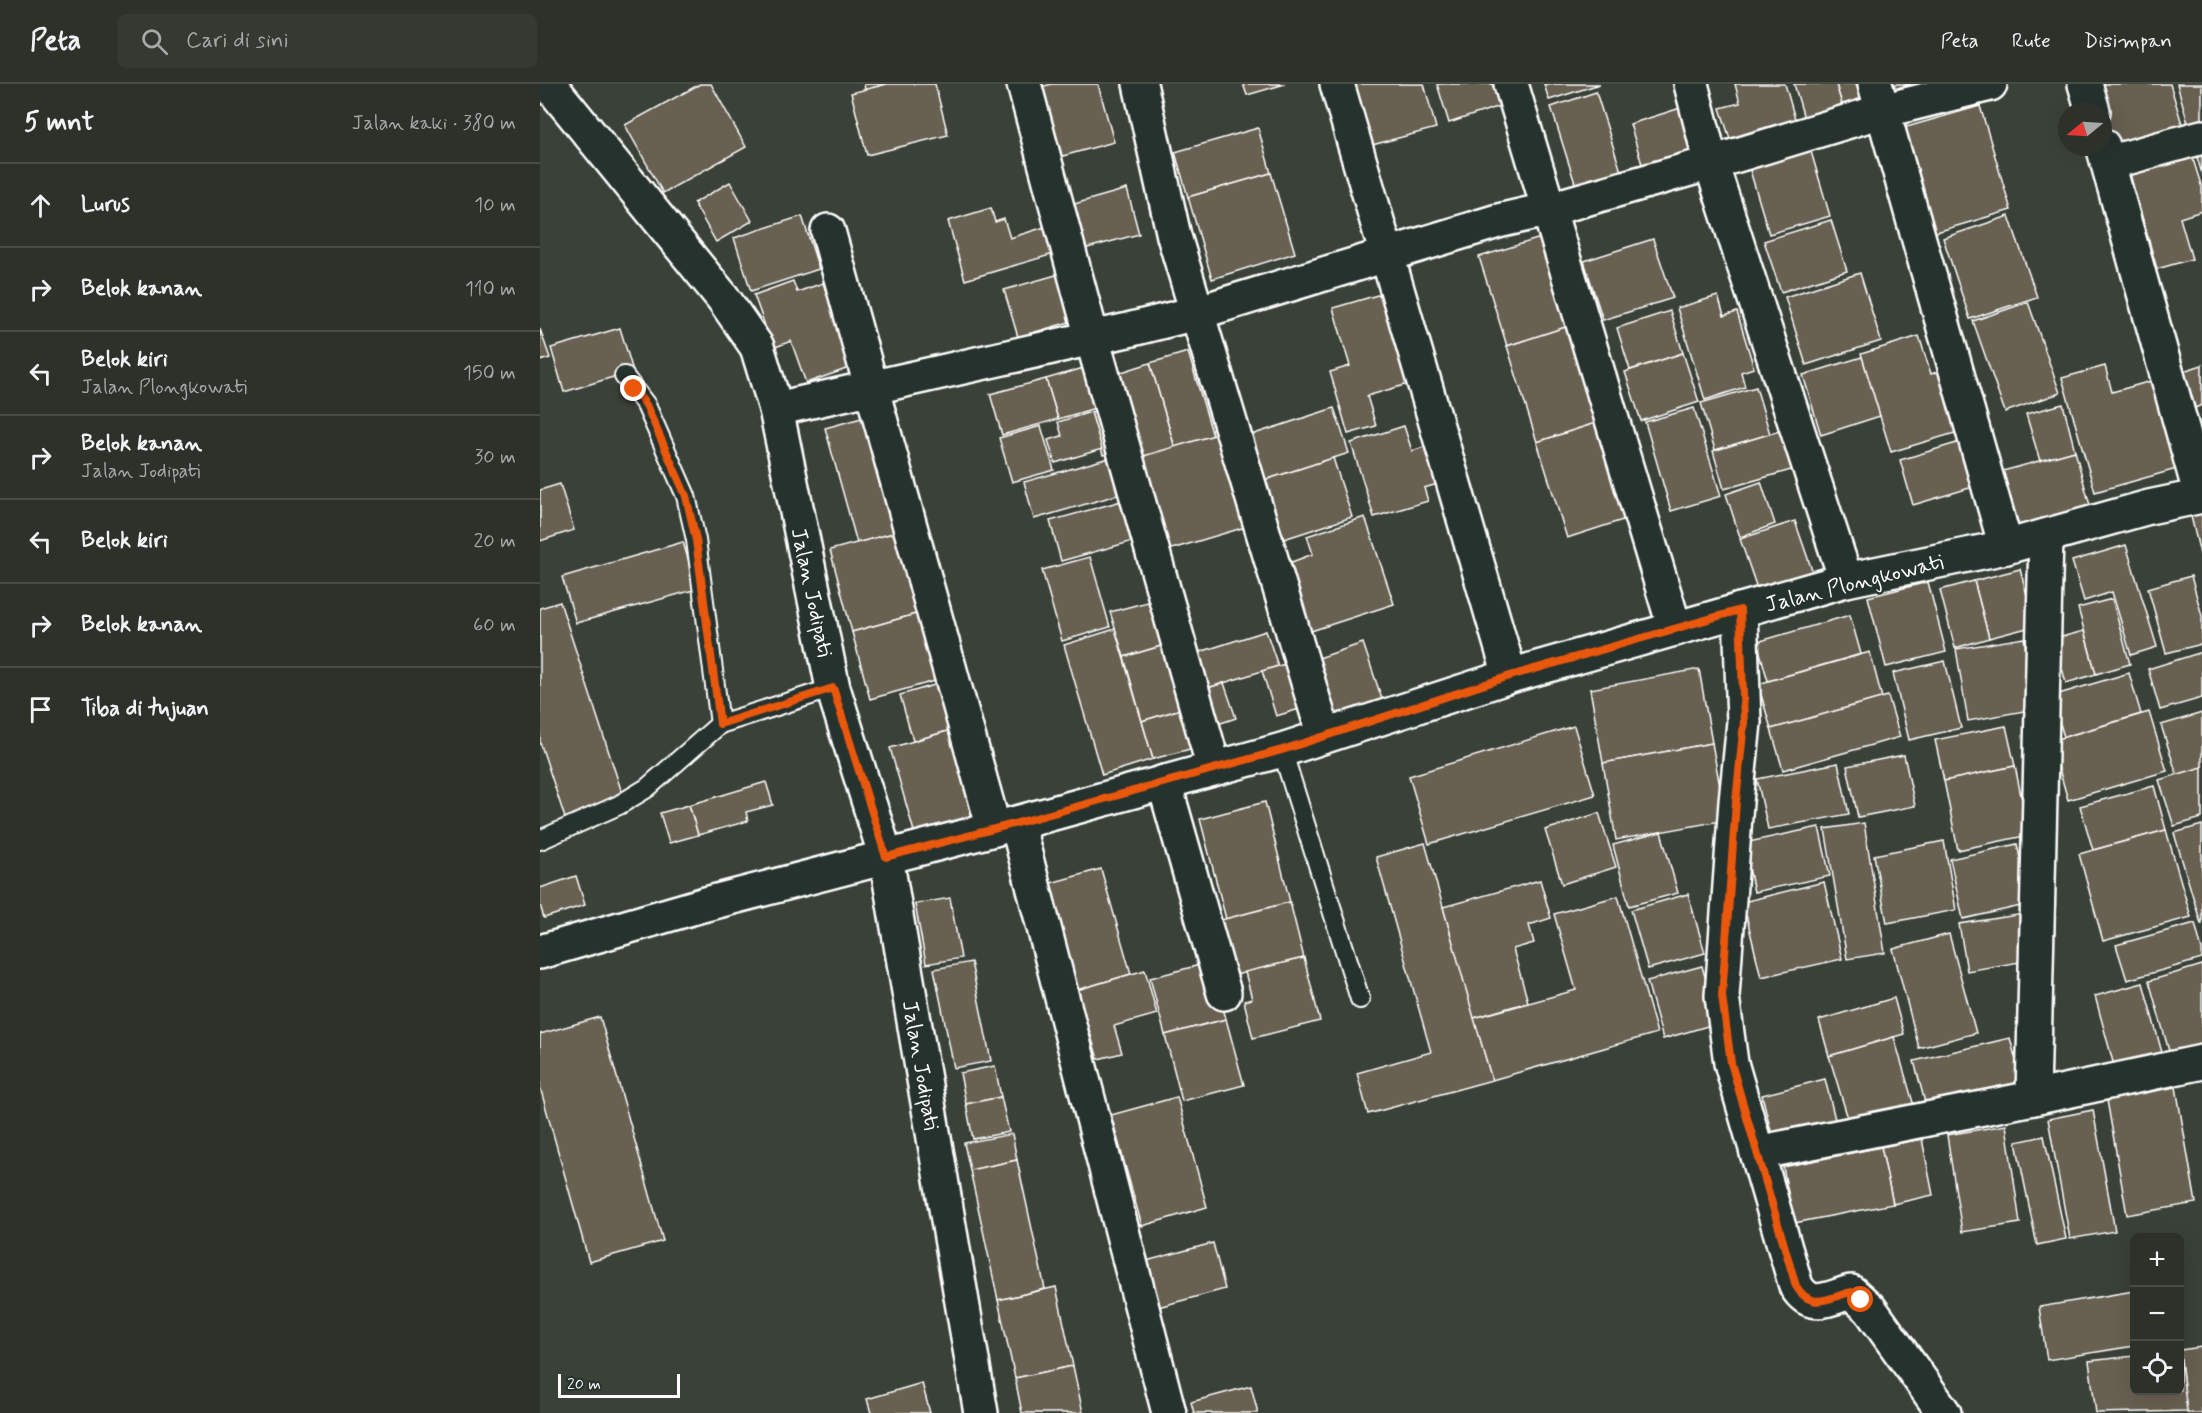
<!DOCTYPE html>
<html lang="id">
<head>
<meta charset="utf-8">
<style>
  :root { --surface:#2c312a; --page:#343932; --text:#f1f3f6; --muted:#a6a9a8; --line:#484c47 }
  body { margin:0; font-family:Mynerve,sans-serif; background:var(--page); color:var(--text) }
  .controls { position:absolute; right:18px; bottom:18px; display:grid; overflow:hidden; border-radius:9px; box-shadow:0 6px 24px #0002 }
  .controls button { width:54px; height:54px; display:grid; place-items:center; padding:0; border:0; border-bottom:2px solid var(--line); background:var(--surface); color:var(--text); font:30px sans-serif }
  .compass { position:absolute; left:1518px; top:18px; width:54px; height:54px; border-radius:50%; background:var(--surface); box-shadow:0 6px 24px #0002; rotate:252deg }
  .scale { position:absolute; left:18px; bottom:15px; width:122px; box-sizing:border-box; padding-left:6px; border:3px solid #fff; border-top:0; font-size:16px; line-height:21px; white-space:nowrap; color:#fff; -webkit-text-stroke:4px #26332d; paint-order:stroke }
  .stop { position:absolute; width:18px; height:18px; margin:-14px; border:4px solid #ea580c; border-radius:50%; background:#fff }
  .stop.end { background:#ea580c; border-color:#fff; box-shadow:0 2px 6px #0008 }
  .list { margin:0; padding:0; list-style:none }
  h2 { display:flex; justify-content:space-between; align-items:center; height:78px; margin:0; padding:0 24px; font-size:26px }
  h2 small { font-size:20px; font-weight:400; color:var(--muted) }
  .list li { display:grid; grid-template-columns:39px 1fr auto; gap:18px; align-items:center; box-sizing:border-box; height:84px; padding:0 24px; border-top:2px solid var(--line) }
  .list b { display:block; font-size:22px; white-space:nowrap }
  .list p { margin:0; font-size:20px; white-space:nowrap; color:var(--muted) }
  .list em { font-size:20px; font-style:normal; color:var(--muted) }
  .icon { flex:none; width:33px; height:33px; fill:none; stroke:currentColor; stroke-width:2; stroke-linecap:round; stroke-linejoin:round }
  .map { position:relative; flex:none; width:1662px; height:1329px; overflow:hidden }
  header { display:flex; align-items:center; gap:36px; box-sizing:border-box; height:84px; padding:0 30px; background:var(--surface); border-bottom:2px solid var(--line) }
  header strong { font-size:28px }
  nav { display:flex; gap:33px; margin-inline-start:auto; font-size:21px }
  .search { width:420px; height:54px; background:var(--page); display:flex; align-items:center; gap:15px; box-sizing:border-box; padding:0 21px; border-radius:9px; color:var(--muted); font-size:22px }
  main { display:flex }
  aside { flex:1; background:var(--surface) }
  .map>svg:first-child { display:block }
</style>
</head>
<body>
<header>
<strong>Peta</strong>
<div class="search"><svg class="icon" aria-label="search" viewBox="0 0 24 24"><circle cx="10" cy="10" r="6"/><path d="M15 15l6 6"/></svg>Cari di sini</div>
<nav><a>Peta</a><a>Rute</a><a>Disimpan</a></nav>
</header>
<main>
<aside>
<h2>5 mnt<small>Jalan kaki · 380 m</small></h2>
<ul class="list">
<li><svg class="icon" aria-label="ahead" viewBox="0 0 24 24"><path d="M12 20V5M6 11l6-6 6 6"/></svg><div><b>Lurus</b></div><em>10 m</em></li>
<li><svg class="icon" aria-label="right" viewBox="0 0 24 24"><path d="M7 20v-9h11M14 6l5 5-5 5"/></svg><div><b>Belok kanan</b></div><em>110 m</em></li>
<li><svg class="icon" aria-label="left" viewBox="0 0 24 24"><path d="M17 20v-9H6M10 6l-5 5 5 5"/></svg><div><b>Belok kiri</b><p>Jalan Plongkowati</p></div><em>150 m</em></li>
<li><svg class="icon" aria-label="right" viewBox="0 0 24 24"><path d="M7 20v-9h11M14 6l5 5-5 5"/></svg><div><b>Belok kanan</b><p>Jalan Jodipati</p></div><em>30 m</em></li>
<li><svg class="icon" aria-label="left" viewBox="0 0 24 24"><path d="M17 20v-9H6M10 6l-5 5 5 5"/></svg><div><b>Belok kiri</b></div><em>20 m</em></li>
<li><svg class="icon" aria-label="right" viewBox="0 0 24 24"><path d="M7 20v-9h11M14 6l5 5-5 5"/></svg><div><b>Belok kanan</b></div><em>60 m</em></li>
<li><svg class="icon" aria-label="arrive" viewBox="0 0 24 24"><path d="M6 21V4h12l-3 4 3 4H6"/></svg><div><b>Tiba di tujuan</b></div></li>
</ul>
</aside>
<div class="map">
<svg width="1662" height="1329" viewBox="0 0 1662 1329">
  <rect width="100%" height="100%" fill="#3a4138"/>
  <filter id="ink" filterUnits="userSpaceOnUse"><feTurbulence type="fractalNoise" baseFrequency=".0167" numOctaves="2"/><feDisplacementMap in="SourceGraphic" scale="12" xChannelSelector="R" yChannelSelector="G"/><feConvolveMatrix kernelMatrix="1 2 1 2 8 2 1 2 1" color-interpolation-filters="sRGB"/></filter>
  <g filter="url(#ink)">
    <g fill="#686151" stroke="#fff" stroke-width="1.5">
      <path d="M160 0H171L206 63 123 109 85 41Z"/>
      <path d="M324 0H347L325 6Z"/>
      <path d="M347 0H395L408 51 327 71 311 9Z"/>
      <path d="M512 0H558L574 58 512 75 493 5Z"/>
      <path d="M703 0H745L707 11Z"/>
      <path d="M815 0H884L896 44 832 61Z"/>
      <path d="M897 0H967L972 18 909 39Z"/>
      <path d="M1004 0H1060L1009 16Z"/>
      <path d="M1195 0H1245L1257 42 1192 61 1180 24 1200 19Z"/>
      <path d="M1254 0H1296L1305 30 1266 41Z"/>
      <path d="M1296 0H1328L1334 21 1305 30Z"/>
      <path d="M1352 0H1371L1354 5Z"/>
      <path d="M1557 0H1630L1645 50 1577 69Z"/>
      <path d="M1637 0H1662V47L1651 50Z"/>
      <path d="M1056 8 1084 97 1039 112 1011 23Z"/>
      <path d="M1147 22 1161 70 1104 87 1090 40Z"/>
      <path d="M1440 22 1471 126 1393 149 1363 44Z"/>
      <path d="M718 44 731 89 648 113 635 68Z"/>
      <path d="M1662 61V90L1654 63Z"/>
      <path d="M1649 62 1662 104V127L1640 134 1652 175 1617 185 1587 80Z"/>
      <path d="M1270 64 1290 132 1229 150 1209 83Z"/>
      <path d="M731 89 755 169 672 195 648 113Z"/>
      <path d="M190 98 212 137 176 158 154 119Z"/>
      <path d="M587 105 599 150 540 166 527 122Z"/>
      <path d="M451 124 455 138 464 135 470 154 508 142 517 169 425 196 408 137Z"/>
      <path d="M262 132 279 185 211 207 194 154Z"/>
      <path d="M1469 132 1497 213 1430 235 1403 154Z"/>
      <path d="M1291 136 1307 187 1241 208 1224 157Z"/>
      <path d="M1007 152 1035 240 967 262 939 173Z"/>
      <path d="M1113 155 1133 214 1063 236 1044 177Z"/>
      <path d="M530 187 543 234 478 253 464 206Z"/>
      <path d="M1320 189 1341 257 1266 281 1245 213Z"/>
      <path d="M253 197 257 208 283 199 312 283 266 299 251 257 233 264 214 211Z"/>
      <path d="M841 210 868 300 827 312 836 342 808 350 790 288 810 282 793 224Z"/>
      <path d="M1178 212 1184 232 1197 228 1214 284 1201 288 1205 303 1165 316 1137 224Z"/>
      <path d="M1488 218 1520 309 1465 328 1433 237Z"/>
      <path d="M1130 227 1143 269 1090 286 1077 244Z"/>
      <path d="M1035 240 1065 336 997 358 967 262Z"/>
      <path d="M80 244 93 287 24 308 11 264Z"/>
      <path d="M0 245 10 274 0 277Z"/>
      <path d="M1379 252 1391 290 1399 287 1418 348 1351 368 1321 270Z"/>
      <path d="M648 268 673 352 635 364 610 279Z"/>
      <path d="M1143 269 1159 318 1101 337 1085 288Z"/>
      <path d="M1322 273 1340 332 1281 351 1263 291Z"/>
      <path d="M610 279 635 364 597 374 572 291Z"/>
      <path d="M557 280 569 320 518 335 506 295Z"/>
      <path d="M1662 281V321L1655 324 1643 287Z"/>
      <path d="M1565 282 1572 308 1615 296 1640 384 1555 408 1522 294Z"/>
      <path d="M506 295 518 335 462 351 450 310Z"/>
      <path d="M1216 303 1230 350 1175 366 1161 319Z"/>
      <path d="M1523 320 1535 367 1500 377 1486 330Z"/>
      <path d="M570 322 583 365 563 371 551 328Z"/>
      <path d="M794 324 809 369 725 396 711 351Z"/>
      <path d="M1154 324 1181 412 1131 427 1105 338Z"/>
      <path d="M551 328 562 365 515 379 508 356 522 352 518 338Z"/>
      <path d="M329 332 361 447 317 459 285 344Z"/>
      <path d="M1065 336 1095 432 1027 454 997 358Z"/>
      <path d="M501 342 514 386 472 398 459 354Z"/>
      <path d="M864 342 872 367 890 361 901 399 884 404 888 417 834 433 811 359Z"/>
      <path d="M1246 345 1258 384 1184 405 1173 367Z"/>
      <path d="M681 349 709 442 625 467 597 374Z"/>
      <path d="M1430 355 1443 400 1373 421 1360 376Z"/>
      <path d="M1535 367 1551 425 1480 445 1463 387Z"/>
      <path d="M580 371 591 407 494 435 484 398Z"/>
      <path d="M793 374 812 433 744 455 725 396Z"/>
      <path d="M1221 398 1235 440 1200 453 1186 410Z"/>
      <path d="M20 400 34 446 0 457V406Z"/>
      <path d="M585 416 597 456 521 477 510 437Z"/>
      <path d="M1662 425V478L1650 428Z"/>
      <path d="M825 433 854 520 771 547 749 479 773 470 767 452Z"/>
      <path d="M1255 437 1275 495 1220 513 1200 455Z"/>
      <path d="M361 447 383 528 312 548 290 466Z"/>
      <path d="M143 458 157 505 36 539 22 493Z"/>
      <path d="M1586 461 1617 563 1591 571 1572 508 1544 517 1532 477Z"/>
      <path d="M550 473 570 543 522 557 502 486Z"/>
      <path d="M1480 485 1495 542 1449 554 1434 497Z"/>
      <path d="M1651 492 1662 532V560L1626 569 1608 504Z"/>
      <path d="M1434 497 1449 554 1415 564 1400 506Z"/>
      <path d="M1388 498 1406 568 1346 583 1328 513Z"/>
      <path d="M622 514 635 558 584 573 570 528Z"/>
      <path d="M1572 515 1590 580 1556 590 1538 524Z"/>
      <path d="M20 518 85 718 26 737 0 658V524Z"/>
      <path d="M383 528 402 595 330 615 312 548Z"/>
      <path d="M1310 531 1321 570 1228 597 1217 558Z"/>
      <path d="M575 545 613 675 562 691 524 561Z"/>
      <path d="M726 547 738 582 658 607 647 572Z"/>
      <path d="M1544 547 1556 590 1526 599 1514 555Z"/>
      <path d="M1484 554 1496 625 1428 637 1416 565Z"/>
      <path d="M635 558 654 621 602 637 584 573Z"/>
      <path d="M823 559 843 618 793 635 773 576Z"/>
      <path d="M1330 568 1342 614 1231 645 1218 600Z"/>
      <path d="M1662 568V614L1620 626 1608 585Z"/>
      <path d="M1405 577 1421 644 1369 656 1353 589Z"/>
      <path d="M748 579 763 624 736 632 722 587Z"/>
      <path d="M1159 585 1172 659 1063 679 1050 605Z"/>
      <path d="M1589 589 1601 630 1524 653 1512 612Z"/>
      <path d="M405 598 418 644 373 657 360 611Z"/>
      <path d="M684 599 696 634 669 643 658 607Z"/>
      <path d="M1348 612 1360 653 1243 686 1231 645Z"/>
      <path d="M654 621 665 661 613 675 602 637Z"/>
      <path d="M1609 628 1627 687 1528 716 1511 657Z"/>
      <path d="M1662 629V683L1637 691 1621 641Z"/>
      <path d="M1034 642 1055 711 889 760 869 692Z"/>
      <path d="M1466 642 1475 682 1404 697 1395 656Z"/>
      <path d="M418 644 444 732 375 751 350 664Z"/>
      <path d="M1172 659 1186 736 1076 756 1063 679Z"/>
      <path d="M1364 671 1375 722 1318 733 1307 682Z"/>
      <path d="M1298 679 1309 730 1228 745 1217 695Z"/>
      <path d="M1475 682 1489 751 1418 766 1404 697Z"/>
      <path d="M1662 683V734L1634 742 1619 696Z"/>
      <path d="M226 698 233 721 206 728 208 737 158 751 149 721Z"/>
      <path d="M1614 702 1626 746 1553 766 1540 722Z"/>
      <path d="M725 718 750 818 686 835 660 735Z"/>
      <path d="M149 721 158 751 129 759 120 729Z"/>
      <path d="M1059 729 1076 783 1022 800 1005 746Z"/>
      <path d="M1324 739 1345 869 1307 875 1285 745Z"/>
      <path d="M1662 741V840H1661L1634 749Z"/>
      <path d="M1279 743 1290 792 1214 808 1204 759Z"/>
      <path d="M1626 746 1651 833 1563 857 1539 770Z"/>
      <path d="M1121 748 1138 809 1089 822 1073 761Z"/>
      <path d="M1404 757 1416 826 1347 839 1334 771Z"/>
      <path d="M885 759 952 996 828 1030 817 989 891 968 836 773Z"/>
      <path d="M1477 760 1490 820 1423 835 1410 775Z"/>
      <path d="M561 785 591 890 537 906 507 800Z"/>
      <path d="M36 792 45 821 4 834 0 821V804Z"/>
      <path d="M1000 796 1011 834 989 841 994 859 973 865 988 918 934 934 903 823Z"/>
      <path d="M1284 798 1302 875 1221 893 1203 818Z"/>
      <path d="M1148 810 1165 869 1108 885 1091 826Z"/>
      <path d="M1078 812 1117 949 952 996 934 934 1036 906 1014 830Z"/>
      <path d="M410 814 421 874 386 880 375 820Z"/>
      <path d="M750 818 764 874 691 892 677 837Z"/>
      <path d="M1484 830 1492 876 1427 887 1419 840Z"/>
      <path d="M1655 839 1662 866V875L1587 896 1576 861Z"/>
      <path d="M1409 850 1436 949 1379 964 1353 865Z"/>
      <path d="M764 874 780 937 713 954 704 917 712 915 705 888Z"/>
      <path d="M431 878 451 977 414 984 394 885Z"/>
      <path d="M671 878 686 935 625 951 610 894Z"/>
      <path d="M1662 881V965L1631 974 1609 897Z"/>
      <path d="M1162 882 1178 939 1123 955 1107 897Z"/>
      <path d="M605 886 617 930 574 942 582 969 558 975 537 906Z"/>
      <path d="M1603 899 1624 976 1576 989 1555 912Z"/>
      <path d="M1354 914 1364 950 1289 972 1279 936Z"/>
      <path d="M60 933 123 1157 49 1178 0 1003V950Z"/>
      <path d="M686 935 704 1001 642 1017 625 951Z"/>
      <path d="M1354 953 1374 1022 1310 1041 1289 972Z"/>
      <path d="M1470 954 1483 1003 1387 1026 1374 977Z"/>
      <path d="M455 982 461 1013 426 1020 420 989Z"/>
      <path d="M1285 995 1297 1043 1234 1059 1222 1011Z"/>
      <path d="M1636 1003 1656 1119 1587 1131 1567 1016Z"/>
      <path d="M461 1013 469 1048 433 1055 426 1020Z"/>
      <path d="M637 1013 667 1123 602 1142 571 1031Z"/>
      <path d="M1553 1026 1575 1147 1530 1155 1508 1035Z"/>
      <path d="M1466 1041 1480 1139 1422 1148 1407 1051Z"/>
      <path d="M472 1050 477 1076 430 1086 424 1059Z"/>
      <path d="M1504 1052 1526 1155 1497 1161 1476 1058Z"/>
      <path d="M1382 1055 1393 1111 1353 1120 1341 1063Z"/>
      <path d="M1341 1063 1353 1120 1254 1139 1243 1083Z"/>
      <path d="M477 1076 505 1205 458 1216 430 1086Z"/>
      <path d="M673 1159 685 1205 618 1223 606 1177Z"/>
      <path d="M516 1203 533 1282 475 1294 458 1216Z"/>
      <path d="M1594 1207V1262L1507 1276 1499 1223Z"/>
      <path d="M1662 1263V1329H1647L1640 1266Z"/>
      <path d="M1640 1271 1647 1327 1556 1329 1549 1277 1594 1272V1306H1640Z"/>
      <path d="M533 1282 543 1329H482L475 1294Z"/>
      <path d="M382 1299 390 1329H331L327 1315Z"/>
      <path d="M711 1302 718 1329H654L651 1318Z"/>
    </g>
    <g fill="none" stroke-linecap="round" stroke-linejoin="round">
      <defs>
        <g id="service">
          <path d="M84 292 106 321 146 412 156 456 180 640"/>
          <path d="M742 666 820 915"/>
          <path d="M0 756 79 721 107 704 180 640 293 604"/>
        </g>
        <g id="minor">
          <path d="M484 0 552 254 674 684"/>
          <path d="M600 0 634 152 784 651"/>
          <path d="M797 0 970 592"/>
          <path d="M971 0 1135 545"/>
          <path d="M1151 0 1171 79 1306 496"/>
          <path d="M1335 0 1466 463"/>
          <path d="M1545 0 1553 27"/>
          <path d="M1563 62 1661 412"/>
          <path d="M1568 79 1662 53"/>
          <path d="M288 147 454 745"/>
          <path d="M236 325 588 246 656 229 958 137 1010 125 1171 79 1342 27 1450 0"/>
          <path d="M1200 526 1204 638 1196 718 1182 912 1191 979 1256 1202C1271 1227 1288 1214 1311 1208L1330 1225 1404 1329"/>
          <path d="M624 698 684 909"/>
          <path d="M477 739 629 1329"/>
          <path d="M0 868 162 821 477 739 742 666 970 592 1306 496 1466 463 1609 423 1662 412"/>
          <path d="M1493 1014 1506 452"/>
          <path d="M1217 1069 1493 1014 1662 978"/>
        </g>
        <path id="tertiary" d="M9 0 183 214 217 263 236 325 293 604 346 773 441 1329"/>
      </defs>
      <use href="#service" stroke="#fff" stroke-width="22"/>
      <use href="#minor" stroke="#fff" stroke-width="38"/>
      <use href="#tertiary" stroke="#fff" stroke-width="38"/>
      <use href="#service" stroke="#26332d" stroke-width="18"/>
      <use href="#minor" stroke="#26332d" stroke-width="33"/>
      <use href="#tertiary" stroke="#26332d" stroke-width="33"/>
    </g>
  </g>
  <g fill="none" stroke-linecap="round" stroke-linejoin="round" filter="url(#ink)">
    <path stroke="#ea580c" stroke-width="8" d="M94 305 106 321 146 412 156 456 180 640 293 604 346 773 477 739 742 666 970 592 1200 526 1204 638 1196 718 1182 912 1191 979 1256 1202C1271 1227 1288 1214 1311 1208L1321 1216"/>
  </g>
  <g text-anchor="middle" stroke-width="4.5" stroke-linejoin="round" paint-order="stroke">
    <g font-size="22" fill="#fff" stroke="#26332d">
      <text transform="translate(1314 498) rotate(-14)" y="8">Jalan Plongkowati</text>
      <text transform="translate(273 508) rotate(78)" y="8">Jalan Jodipati</text>
      <text transform="translate(382 981) rotate(80)" y="8">Jalan Jodipati</text>
    </g>
  </g>
</svg>
<div class="controls">
<button>+</button>
<button>−</button>
<button><svg class="icon" aria-label="locate" viewBox="0 0 24 24"><circle cx="12" cy="12" r="6"/><path d="M12 2v4M12 18v4M2 12h4M18 12h4"/></svg></button>
</div>
<svg class="compass" viewBox="-18 -18 36 36"><path d="M0-13l5 13h-10z" fill="#e53935"/><path d="M0 13l5-13h-10z" fill="#a6a9a8"/></svg>
<div class="scale">20 m</div>
<div class="stop" style="left:1321px;top:1216px"></div>
<div class="stop end" style="left:94px;top:305px"></div>
</div>
</main>
</body>
</html>
